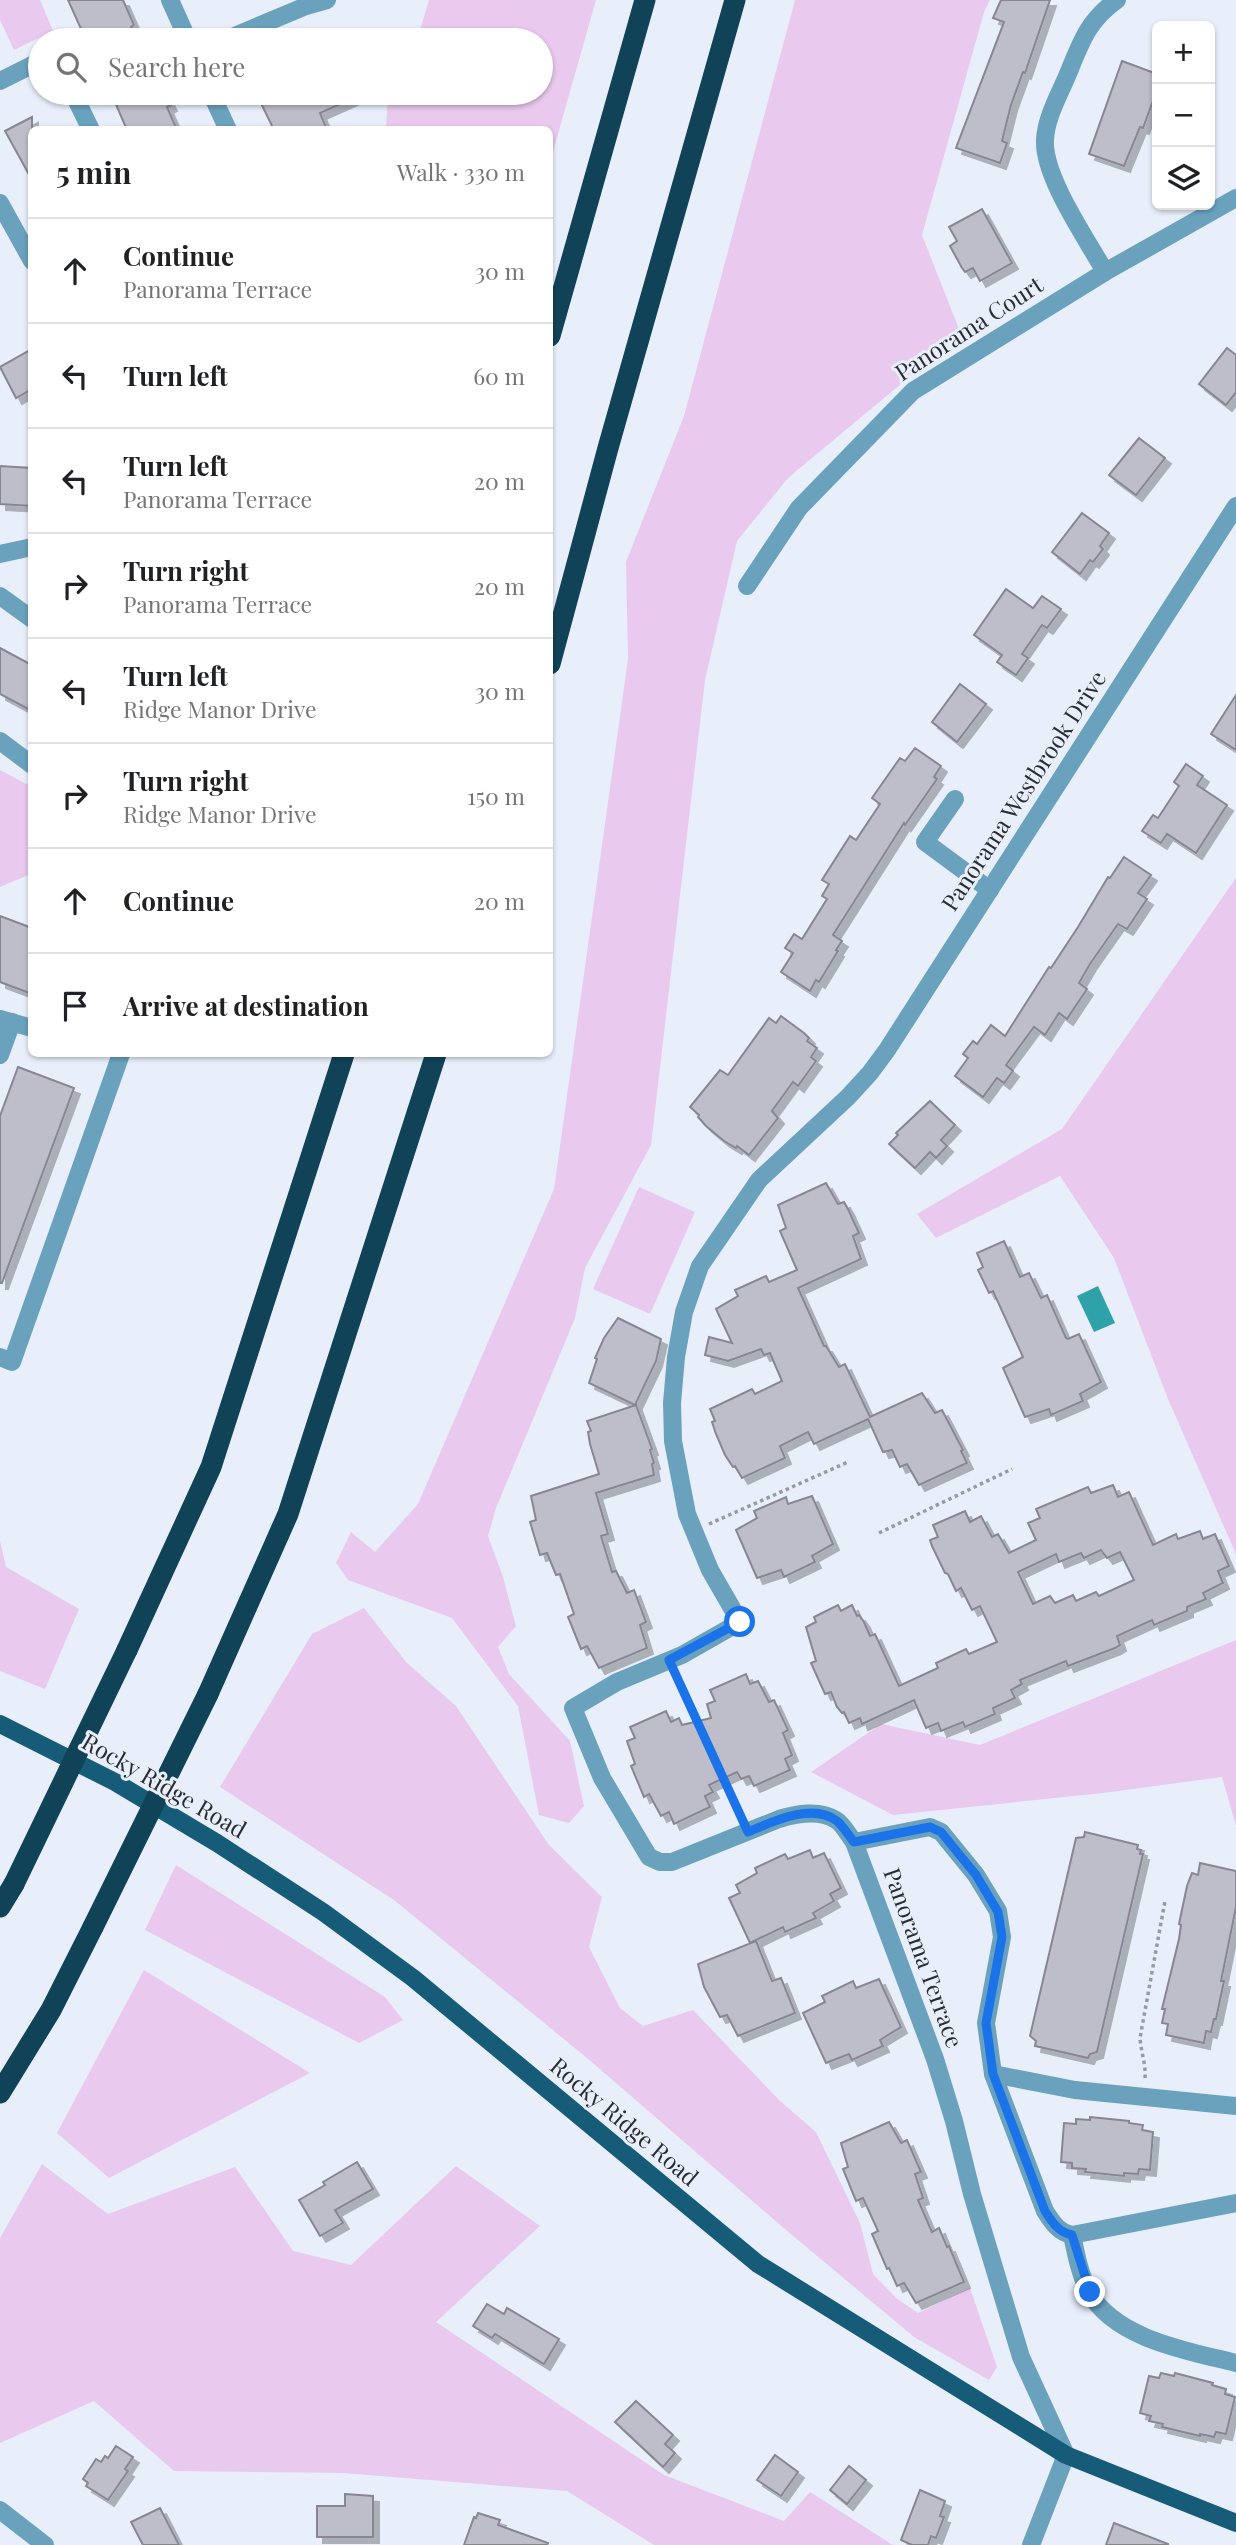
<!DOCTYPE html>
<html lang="en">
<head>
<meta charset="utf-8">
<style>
  :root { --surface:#fff; --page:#f6f6f6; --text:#202124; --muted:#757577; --line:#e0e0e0 }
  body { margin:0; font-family:"Playfair Display",serif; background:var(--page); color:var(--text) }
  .controls { position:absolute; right:21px; top:21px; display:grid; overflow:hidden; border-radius:10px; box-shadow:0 2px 5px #0004 }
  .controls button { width:63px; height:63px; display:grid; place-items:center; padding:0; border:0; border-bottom:2px solid var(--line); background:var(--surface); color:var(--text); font:35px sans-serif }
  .stop { position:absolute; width:21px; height:21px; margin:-16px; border:5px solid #1a73e8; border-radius:50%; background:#fff }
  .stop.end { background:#1a73e8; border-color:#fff; box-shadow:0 2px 7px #0008 }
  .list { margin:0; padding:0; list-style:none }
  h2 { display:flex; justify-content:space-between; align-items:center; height:91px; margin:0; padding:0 28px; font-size:30px }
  h2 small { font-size:23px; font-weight:400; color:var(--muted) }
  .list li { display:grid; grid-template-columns:46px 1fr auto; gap:21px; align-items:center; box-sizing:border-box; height:105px; padding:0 28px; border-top:2px solid var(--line) }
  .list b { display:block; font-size:26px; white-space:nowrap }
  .list p { margin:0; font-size:23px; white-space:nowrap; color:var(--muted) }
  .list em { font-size:23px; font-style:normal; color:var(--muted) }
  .icon { flex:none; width:38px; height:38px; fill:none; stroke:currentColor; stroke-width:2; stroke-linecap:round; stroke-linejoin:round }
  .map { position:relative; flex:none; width:1236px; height:2545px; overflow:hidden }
  .search { position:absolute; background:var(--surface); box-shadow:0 2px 5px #0004; left:28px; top:28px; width:525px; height:77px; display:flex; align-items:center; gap:18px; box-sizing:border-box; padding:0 24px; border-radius:38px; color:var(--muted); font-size:26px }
  .panel { position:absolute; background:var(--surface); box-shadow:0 2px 5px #0004; left:28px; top:126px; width:525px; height:931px; border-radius:10px }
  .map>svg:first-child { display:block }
</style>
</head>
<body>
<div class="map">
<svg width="1236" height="2545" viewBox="0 0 1236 2545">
  <defs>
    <filter id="shadow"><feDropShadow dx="6" dy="6" stdDeviation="0" flood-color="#0004"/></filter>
  </defs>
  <rect width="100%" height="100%" fill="#e8effb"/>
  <g fill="#e9c9ed">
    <path d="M0 0H40L53 31 14 50 0 20Z"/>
    <path d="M429 0H596L550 162V130L386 129 388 93H541V40H412L418 37Z"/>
    <path d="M795 0H990L984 12 922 235 961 334 788 478 737 541 705 680 651 1145 585 1268 575 1318 496 1508 488 1536 503 1577 516 1626 498 1647 509 1674 570 1741 584 1806 569 1823 539 1815 518 1706 452 1618 348 1580 336 1563 351 1532 375 1552 418 1504 554 1189 628 659 626 562 684 416Z"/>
    <path d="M0 770 32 787 31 874 0 887Z"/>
    <path d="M1236 878V1554L1168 1399 1114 1258 1060 1176 936 1238 917 1214 1062 1129Z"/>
    <path d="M639 1187 695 1212 650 1314 593 1289Z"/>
    <path d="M0 1541 6 1567 79 1609 45 1689 0 1671Z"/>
    <path d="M364 1608 406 1662 456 1706 549 1845 602 1897 589 1947 620 2008 643 2026 693 2010 779 2100 816 2132 860 2223 873 2274 896 2298 918 2313 970 2288 997 2367 989 2380 914 2337 786 2230 587 2058 394 1900 220 1787 312 1634Z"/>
    <path d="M1236 1640V1826L1222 1777 1103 1793 893 1815 811 1772 881 1724 980 1745Z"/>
    <path d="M176 1865 385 1997 403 2020 359 2043 145 1930Z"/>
    <path d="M144 1970 310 2073 109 2178 57 2133Z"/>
    <path d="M42 2164 108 2214 235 2167 293 2251 351 2265 456 2166 540 2226 436 2322 664 2475 784 2521 810 2492 893 2545H654L567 2491 343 2473 174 2471 94 2401 0 2443V2238Z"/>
  </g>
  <path fill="#2fa2a9" d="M1098 1286 1115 1323 1094 1332 1077 1296Z"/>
  <g fill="#bebdca" stroke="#888693" stroke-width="2" fill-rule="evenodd" filter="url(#shadow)">
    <path d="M68 0H123L134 25 131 27 137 40H86Z"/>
    <path d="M1001 0H1050L1025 73 1023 72 1011 105 1002 141 1007 143 1000 163 956 148 1004 22 993 18Z"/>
    <path d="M1122 61 1157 74V90L1143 128 1140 127 1124 166 1089 154Z"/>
    <path d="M111 93H165L171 105 167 107 177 130H127Z"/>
    <path d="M256 93H365L320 113 327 130H274Z"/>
    <path d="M32 117V180L5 131Z"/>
    <path d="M982 209 1012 263 980 281 973 268 965 272 962 268 950 246 957 241 949 227Z"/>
    <path d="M1227 348 1236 355V392L1226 405 1199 384Z"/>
    <path d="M32 349V389L16 398 0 367Z"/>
    <path d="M1139 438 1165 458 1136 495 1109 475Z"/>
    <path d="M0 466 32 468V506L0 504Z"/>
    <path d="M1082 513 1109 533 1100 546 1103 549 1093 562 1090 560 1080 574 1052 552Z"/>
    <path d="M1006 589 1033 608 1042 596 1061 609 1047 628 1042 625 1022 654 1028 658 1016 675 997 662 1002 655 974 635Z"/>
    <path d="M0 648 32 665V711L0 694Z"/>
    <path d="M960 684 986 704 957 742 932 722Z"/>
    <path d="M1236 695V750L1211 734Z"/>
    <path d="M915 748 941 766 934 777 937 779 905 825 904 823 833 935 842 941 836 950 838 951 819 982 816 980 810 991 781 972 793 953 785 948 794 934 802 939 827 899 822 896 829 884 822 880 850 836 856 840 880 804 872 798 900 758 905 761Z"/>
    <path d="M1186 764 1203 776 1197 785 1227 805 1196 853 1167 834 1161 843 1142 831 1153 815 1158 818 1179 786 1174 782Z"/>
    <path d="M1124 857 1151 875 1138 893 1147 899 1127 929 1118 924 1090 964 1079 983 1087 989 1067 1019 1059 1013 1045 1035 1034 1027 1006 1065 1013 1071 1004 1083 997 1078 983 1097 955 1076 968 1058 963 1054 973 1041 977 1044 991 1025 1005 1036 1049 967 1051 968 1078 927 1108 877 1110 878Z"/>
    <path d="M0 916 32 928V994L0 982Z"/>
    <path d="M781 1016 804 1033 809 1038 807 1041 817 1048 811 1057 816 1061 798 1086 793 1082 772 1111 778 1118 749 1155 737 1146 736 1148 724 1141 706 1126 698 1117 699 1115 690 1107 720 1070 728 1075 769 1018 776 1023Z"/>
    <path d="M18 1067 74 1088 2 1283H0V1116Z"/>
    <path d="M930 1101 955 1125 941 1140 947 1146 936 1158 930 1152 915 1168 889 1144 898 1135 896 1133Z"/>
    <path d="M826 1183 838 1204 844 1202 848 1209 859 1233 853 1236 861 1259 798 1288 824 1346H826L839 1367 845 1364 870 1417 922 1393 935 1413 942 1410 963 1450 961 1451 967 1463 919 1485 907 1464 900 1467 892 1450 883 1452 868 1419 814 1444 808 1432 780 1446 785 1458 742 1478 735 1466 733 1467 725 1455 716 1434 712 1422 715 1421 710 1409 752 1389 755 1394 782 1381 770 1353 764 1355 761 1349 728 1361 705 1355 709 1337 732 1343 716 1309 738 1296 735 1290 766 1276 769 1282 797 1270 780 1231 786 1228 778 1205Z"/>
    <path d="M1004 1241 1020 1277 1029 1273 1041 1298 1047 1295 1066 1338 1068 1339 1079 1334 1101 1382 1080 1394 1083 1401 1051 1415 1049 1409 1025 1417 1003 1368 1023 1357 993 1291 989 1293 978 1270 983 1267 977 1253Z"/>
    <path d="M618 1318 661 1339 656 1361 635 1405 589 1383 597 1359 595 1358 604 1338Z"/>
    <path d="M636 1405 652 1449 650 1450 654 1463 652 1464 654 1475 596 1493 608 1534 601 1536 612 1572 616 1571 627 1593 634 1590 646 1622 640 1625 647 1648 599 1668 587 1646 581 1649 568 1617 574 1614 560 1574 556 1575 547 1553 540 1555 530 1522 536 1520 531 1496 599 1474 590 1444 588 1432 591 1431 587 1421Z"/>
    <path d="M1113 1485 1118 1497 1129 1492 1153 1545 1176 1534 1178 1539 1200 1531 1203 1539 1215 1534 1229 1566 1218 1571 1223 1583 1203 1593 1206 1599 1187 1607V1611L1154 1625 1152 1620 1117 1636 1120 1645 1115 1648 1068 1666 1066 1661 1020 1680 1022 1684 1011 1690 1015 1698 993 1708 995 1714 965 1727 963 1722 941 1731 938 1723 926 1728 914 1700 862 1724 860 1718 849 1723 844 1712 842 1713 837 1707 831 1692 825 1694 811 1663 816 1661 806 1627 816 1622 814 1617 838 1605 841 1611 852 1605 857 1616 859 1615 864 1622 870 1636 875 1634 899 1686 938 1668 936 1663 966 1649 969 1654 997 1642 980 1606 972 1610 961 1588 956 1591 948 1574 945 1573 932 1546 930 1540 938 1537 933 1525 965 1511 970 1522 981 1516 992 1537 998 1534 1009 1553 1036 1540 1028 1523 1040 1518 1036 1509 1088 1487 1091 1493ZM1101 1550 1107 1558 1120 1552 1134 1580 1099 1596 1096 1592 1076 1601 1073 1595 1055 1603 1050 1596 1033 1604 1018 1572 1056 1554 1059 1562 1081 1553 1084 1558Z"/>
    <path d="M812 1496 833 1544 812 1556 815 1562 784 1577 781 1570 757 1578 736 1530 757 1518 754 1511 786 1497 788 1504Z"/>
    <path d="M746 1674 750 1684 758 1681 769 1702 774 1700 788 1730 783 1733 792 1755 785 1759 790 1770 754 1786 749 1776 741 1779 737 1772 709 1785 713 1792 705 1796 710 1807 674 1824 669 1812 661 1816 649 1794 644 1797 631 1766 635 1764 627 1741 635 1738 630 1727 666 1711 671 1722 679 1718 682 1725 711 1718 707 1704 715 1701 710 1690Z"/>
    <path d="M1085 1832 1138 1845 1137 1849 1141 1850 1140 1854H1143L1097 2052 1090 2054 1088 2058 1035 2046 1036 2041 1030 2036 1076 1838 1084 1837Z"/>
    <path d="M810 1850 813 1858 824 1853 841 1888 830 1894 834 1901 813 1913 816 1918 785 1932 783 1927 750 1943 729 1898 740 1893 736 1885 757 1873 755 1868 785 1854 788 1859Z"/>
    <path d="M1200 1863 1236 1871V1907L1221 1981H1224L1216 2019H1214L1211 2032 1206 2031 1204 2043 1166 2035 1168 2024 1162 2023 1165 2009H1162L1179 1939 1181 1925 1179 1924 1187 1886 1192 1873 1198 1875Z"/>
    <path d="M756 1941 772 1981 781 1978 795 2013 738 2036 727 2015 720 2017 704 1987 698 1964Z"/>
    <path d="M879 1979 901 2027 880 2040 883 2046 852 2060 849 2054 826 2063 803 2013 825 2002 822 1996 853 1981 856 1988Z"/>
    <path d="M1090 2117 1129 2121V2123L1143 2125 1142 2130 1153 2132 1150 2170 1139 2169 1138 2174 1124 2173V2176L1085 2172 1086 2169 1072 2168V2163L1061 2162 1064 2123 1076 2124V2119L1090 2120Z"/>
    <path d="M889 2122 901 2143 907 2140 921 2172 915 2174 923 2198 918 2200 932 2232 939 2228 947 2247 949 2246 964 2282 916 2303 904 2283 897 2286 889 2268 887 2269 872 2234 878 2231 863 2198 856 2201 843 2169 848 2167 841 2143Z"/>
    <path d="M357 2162 373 2189 335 2210 343 2223 320 2236 299 2200 325 2185 323 2182Z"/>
    <path d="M487 2304 504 2314 507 2308 559 2339 544 2364 495 2334 492 2338 473 2326Z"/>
    <path d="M1161 2373 1174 2376 1175 2373 1213 2383 1212 2385 1226 2389 1225 2394 1235 2397 1226 2434 1216 2432 1214 2437 1200 2434V2436L1162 2427 1163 2424 1149 2421 1151 2416 1140 2413 1149 2376 1159 2378Z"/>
    <path d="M636 2401 673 2435 665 2444 675 2453 663 2467 615 2422Z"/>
    <path d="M116 2446 133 2457 125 2469 128 2471 108 2500 86 2486 88 2483 83 2479 96 2459 101 2462 105 2456 108 2458Z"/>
    <path d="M775 2455 798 2472 781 2496 757 2480Z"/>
    <path d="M849 2466 866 2480 847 2504 830 2490Z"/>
    <path d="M920 2490 945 2501 940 2516 944 2517 936 2538 931 2536 928 2545H912L901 2540Z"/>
    <path d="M345 2494 373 2496V2537H317V2506H345Z"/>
    <path d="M160 2508 179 2545H143L131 2522Z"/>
    <path d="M478 2513 500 2520 498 2525 548 2543 547 2545H464L474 2517 476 2518Z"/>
    <path d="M1114 2523 1168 2544V2545H1106Z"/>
  </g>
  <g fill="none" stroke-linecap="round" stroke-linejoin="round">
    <g stroke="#959aa3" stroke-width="3.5" stroke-dasharray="3.5 3.5" stroke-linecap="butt">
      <path d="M709 1524 848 1462"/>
      <path d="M879 1533 1012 1469"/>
      <path d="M677 1678 740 1814"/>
      <path d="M1145 2078C1146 2064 1141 2052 1140 2038L1165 1901"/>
    </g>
    <g stroke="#6aa2be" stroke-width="18">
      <path d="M170 0 188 40"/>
      <path d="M225 40 306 6 327 0"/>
      <path d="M0 81 40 61"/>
      <path d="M73 93 91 130"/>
      <path d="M211 93 228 130"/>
      <path d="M0 203 32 261"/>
      <path d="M1105 272C1087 239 1043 177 1045 140 1046 116 1061 92 1070 69 1082 39 1090 19 1117 0"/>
      <path d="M0 554 32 547"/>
      <path d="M747 586 799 508 913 391 1105 272 1236 198"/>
      <path d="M0 596 32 619"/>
      <path d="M0 741 32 765"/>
      <path d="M955 799 925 842 990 890"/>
      <path d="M0 1019 32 1028"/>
      <path d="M0 1055 12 1022"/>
      <path d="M0 1357 12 1362 121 1054"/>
      <path d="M854 1842 930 1827 941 1832 976 1875 998 1911 1002 1937 986 2023 993 2074 1045 2211C1052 2222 1058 2232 1072 2235L1236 2203"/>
      <path d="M993 2074 1075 2090 1236 2106"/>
      <path d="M1072 2235C1076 2254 1080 2275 1089 2292 1115 2339 1188 2351 1236 2363"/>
      <path d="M0 2510 45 2545"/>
      <path d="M1031 2545 1066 2455 1021 2357 972 2194 954 2121 935 2059 854 1842C849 1836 843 1824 836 1820 819 1809 796 1814 779 1819L672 1862H660L649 1857 602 1778 573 1708 617 1682 682 1655 740 1622 710 1570 687 1514 673 1441 672 1403 676 1357 684 1312 700 1266 759 1180 848 1097 870 1073 887 1050 1236 506"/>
    </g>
    <path stroke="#165c79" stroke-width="18" d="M0 1724 115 1782 217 1843 323 1912 413 1978 758 2264 1066 2455 1236 2523"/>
    <g stroke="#104258" stroke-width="21">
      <path d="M550 336 645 0"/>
      <path d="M550 664 608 448 735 0"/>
      <path d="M127 1650 211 1467 344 1054"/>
      <path d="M208 1694 288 1514 436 1054"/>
      <path d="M0 1907 14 1884"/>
      <path d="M0 2093 51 2010 93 1927"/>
    </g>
    <g stroke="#104258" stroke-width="21">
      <path d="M14 1884 127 1650"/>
      <path d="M93 1927 208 1694"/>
    </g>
  </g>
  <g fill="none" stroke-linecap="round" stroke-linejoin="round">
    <path stroke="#1a73e8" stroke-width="9" d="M740 1622 669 1660 748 1832C772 1822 812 1802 837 1821 843 1826 849 1836 854 1842L930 1827 941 1832 976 1875 998 1912 1002 1937 986 2023 993 2074 1045 2211C1052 2222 1058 2232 1072 2235L1090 2292"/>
  </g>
  <g text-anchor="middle" stroke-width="6" stroke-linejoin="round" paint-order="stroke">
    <g font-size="23" fill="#292c31" stroke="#e8effb">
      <text transform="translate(969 329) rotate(-33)" y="8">Panorama Court</text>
      <text transform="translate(1024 791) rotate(-57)" y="8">Panorama Westbrook Drive</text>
      <text transform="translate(164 1786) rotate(30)" y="8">Rocky Ridge Road</text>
      <text transform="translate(923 1958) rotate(70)" y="8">Panorama Terrace</text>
      <text transform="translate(624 2122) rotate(40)" y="8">Rocky Ridge Road</text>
    </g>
  </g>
</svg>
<div class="controls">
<button>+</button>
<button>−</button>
<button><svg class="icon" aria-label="layers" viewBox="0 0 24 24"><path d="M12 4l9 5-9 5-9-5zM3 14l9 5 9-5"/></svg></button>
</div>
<div class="stop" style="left:740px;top:1622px"></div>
<div class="stop end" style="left:1090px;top:2292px"></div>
<div class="search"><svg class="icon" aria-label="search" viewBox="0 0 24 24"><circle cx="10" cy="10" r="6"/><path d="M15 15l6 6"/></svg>Search here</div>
<section class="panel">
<h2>5 min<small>Walk · 330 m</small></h2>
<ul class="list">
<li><svg class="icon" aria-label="ahead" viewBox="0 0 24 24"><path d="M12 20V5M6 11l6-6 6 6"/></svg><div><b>Continue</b><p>Panorama Terrace</p></div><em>30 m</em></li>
<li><svg class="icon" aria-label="left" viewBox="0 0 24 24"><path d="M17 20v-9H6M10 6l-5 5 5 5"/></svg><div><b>Turn left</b></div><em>60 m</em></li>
<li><svg class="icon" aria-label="left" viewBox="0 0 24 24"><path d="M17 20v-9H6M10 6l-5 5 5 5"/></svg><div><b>Turn left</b><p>Panorama Terrace</p></div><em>20 m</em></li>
<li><svg class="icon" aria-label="right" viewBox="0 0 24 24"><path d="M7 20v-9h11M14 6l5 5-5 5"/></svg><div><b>Turn right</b><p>Panorama Terrace</p></div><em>20 m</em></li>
<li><svg class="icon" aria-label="left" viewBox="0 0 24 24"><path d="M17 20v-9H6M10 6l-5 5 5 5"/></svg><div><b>Turn left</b><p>Ridge Manor Drive</p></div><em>30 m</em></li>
<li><svg class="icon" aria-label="right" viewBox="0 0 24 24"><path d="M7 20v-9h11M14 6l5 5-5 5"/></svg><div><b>Turn right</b><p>Ridge Manor Drive</p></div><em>150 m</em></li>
<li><svg class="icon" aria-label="ahead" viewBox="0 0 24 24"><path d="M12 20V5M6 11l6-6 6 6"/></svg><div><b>Continue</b></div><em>20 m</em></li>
<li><svg class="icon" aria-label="arrive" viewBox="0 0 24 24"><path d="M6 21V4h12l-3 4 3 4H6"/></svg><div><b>Arrive at destination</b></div></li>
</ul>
</section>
</div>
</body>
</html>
